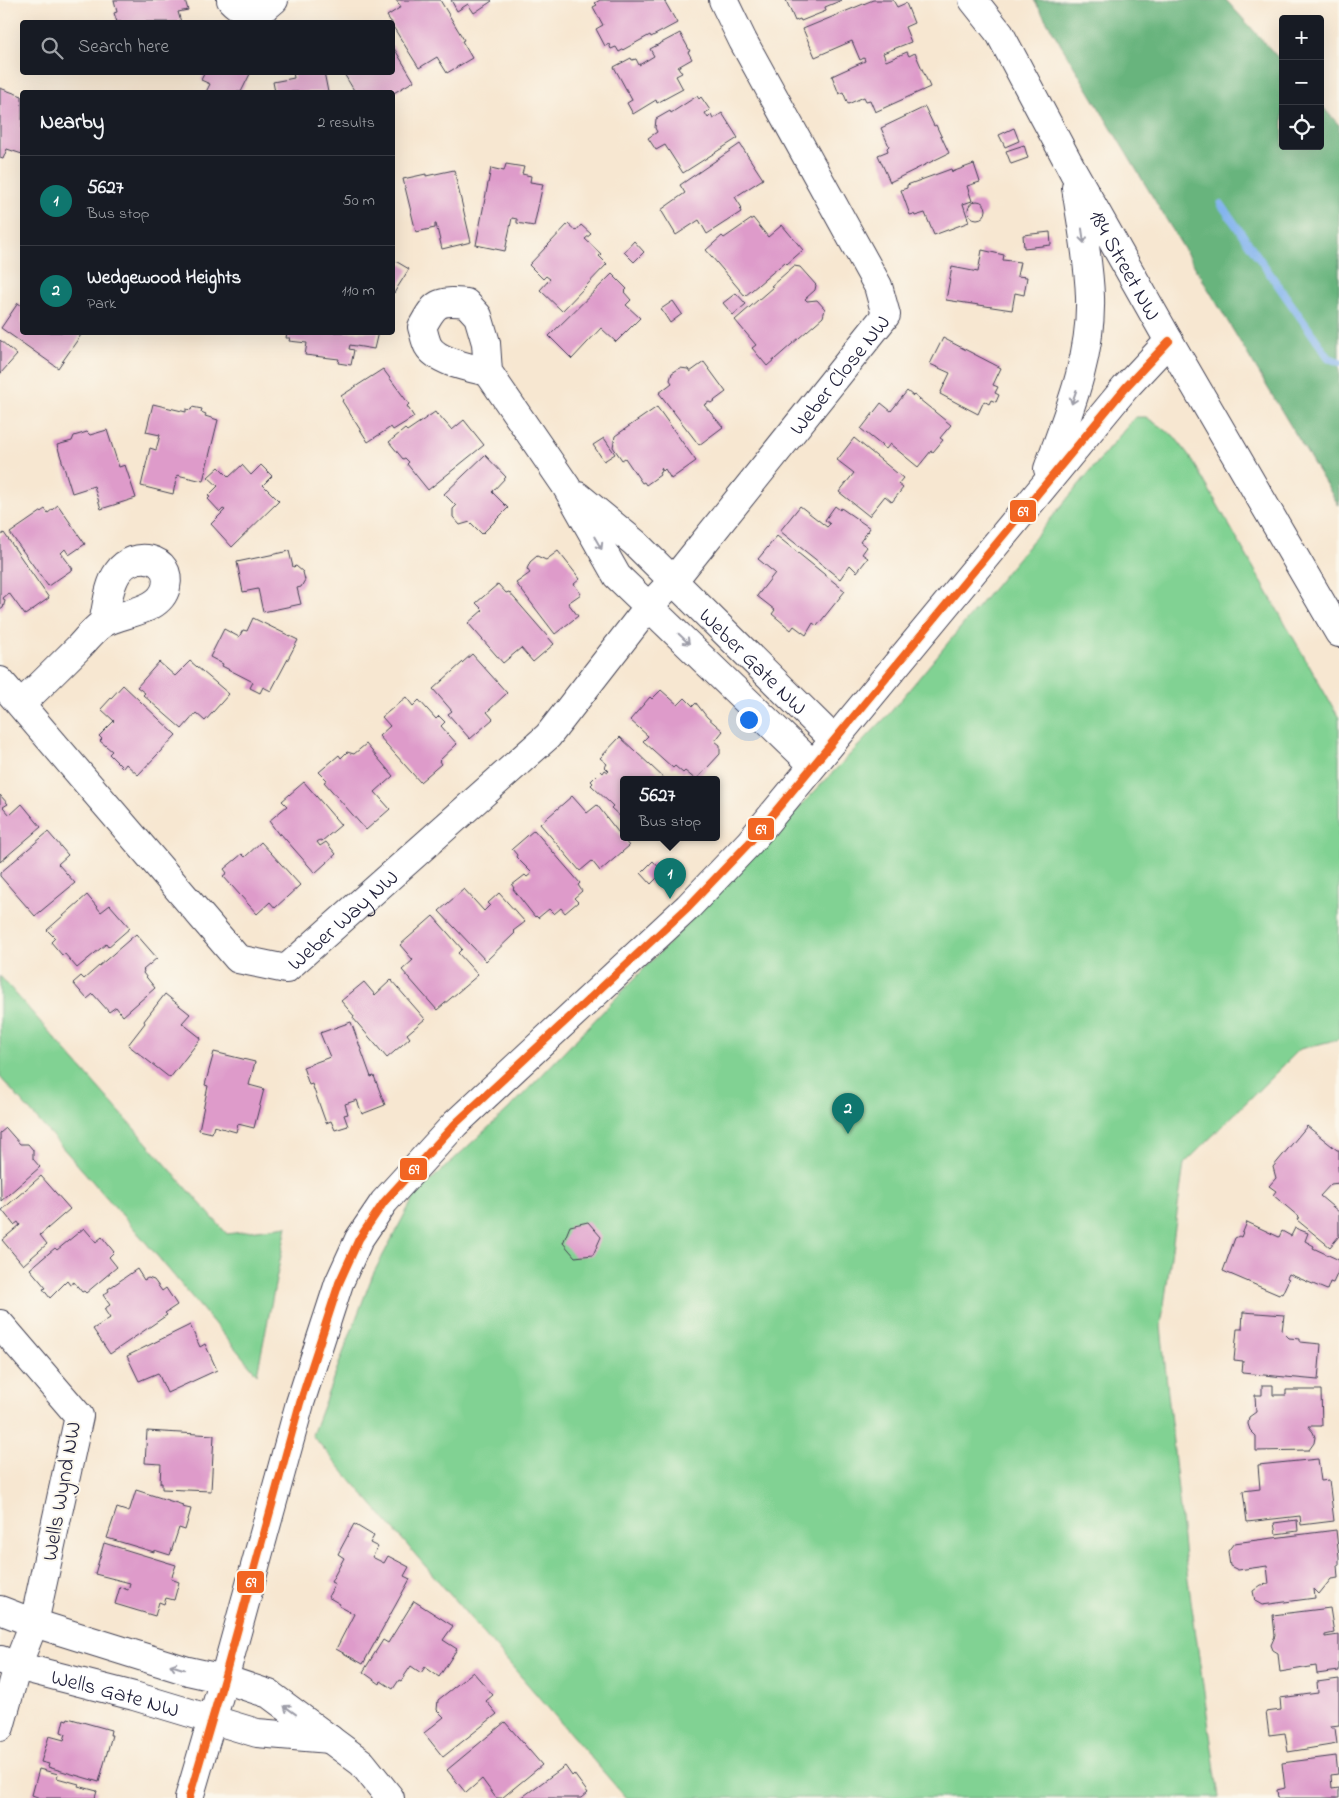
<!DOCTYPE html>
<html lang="en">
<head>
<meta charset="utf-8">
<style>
  :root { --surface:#171b24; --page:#20242c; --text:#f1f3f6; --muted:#9ea1a6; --line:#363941; --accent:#0f766e }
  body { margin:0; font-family:"Indie Flower",sans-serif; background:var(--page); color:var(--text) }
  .controls { position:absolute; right:15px; top:15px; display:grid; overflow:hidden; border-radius:5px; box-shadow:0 5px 20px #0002 }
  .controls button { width:45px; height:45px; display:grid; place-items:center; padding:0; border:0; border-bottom:1px solid var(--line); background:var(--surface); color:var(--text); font:25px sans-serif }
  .you { position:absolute; left:748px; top:719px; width:18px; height:18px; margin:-12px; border:4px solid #fff; border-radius:50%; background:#1a73e8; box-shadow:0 0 0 8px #1a73e833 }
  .badge { display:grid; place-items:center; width:32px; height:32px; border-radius:50%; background:var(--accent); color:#fff; font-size:16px; font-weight:700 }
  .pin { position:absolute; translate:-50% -41px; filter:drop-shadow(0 1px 2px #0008) }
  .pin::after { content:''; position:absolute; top:26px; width:18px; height:15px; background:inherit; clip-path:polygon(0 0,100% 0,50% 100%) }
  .popup { position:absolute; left:620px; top:776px; width:100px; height:65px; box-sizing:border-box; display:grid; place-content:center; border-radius:5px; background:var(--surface); filter:drop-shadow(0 1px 4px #0005); font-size:16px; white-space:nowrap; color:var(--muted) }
  .popup b { font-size:19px; color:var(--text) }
  .popup::after { content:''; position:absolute; left:50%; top:100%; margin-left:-10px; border:10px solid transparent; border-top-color:var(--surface) }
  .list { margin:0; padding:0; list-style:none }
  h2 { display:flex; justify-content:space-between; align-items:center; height:65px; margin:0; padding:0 20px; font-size:21px }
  h2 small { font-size:16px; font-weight:400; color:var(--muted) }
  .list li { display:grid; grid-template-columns:32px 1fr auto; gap:15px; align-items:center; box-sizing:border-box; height:90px; padding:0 20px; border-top:1px solid var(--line) }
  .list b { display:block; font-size:19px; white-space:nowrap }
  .list p { margin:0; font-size:16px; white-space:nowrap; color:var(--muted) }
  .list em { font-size:16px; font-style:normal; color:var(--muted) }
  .icon { flex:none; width:28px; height:28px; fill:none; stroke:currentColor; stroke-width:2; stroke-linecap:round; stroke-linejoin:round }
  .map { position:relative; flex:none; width:1339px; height:1798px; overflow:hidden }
  .search { position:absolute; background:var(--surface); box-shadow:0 5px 20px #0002; left:20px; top:20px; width:375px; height:55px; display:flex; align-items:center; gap:12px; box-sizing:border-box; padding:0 18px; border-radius:5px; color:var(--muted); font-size:19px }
  .panel { position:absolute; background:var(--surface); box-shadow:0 5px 20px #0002; left:20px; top:90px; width:375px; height:245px; border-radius:5px }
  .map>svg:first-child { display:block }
</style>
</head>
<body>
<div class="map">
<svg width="1339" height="1798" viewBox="0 0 1339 1798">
  <rect width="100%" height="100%" fill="#fbf7ec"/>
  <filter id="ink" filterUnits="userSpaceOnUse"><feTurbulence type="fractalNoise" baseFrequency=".02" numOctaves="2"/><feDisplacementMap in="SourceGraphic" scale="10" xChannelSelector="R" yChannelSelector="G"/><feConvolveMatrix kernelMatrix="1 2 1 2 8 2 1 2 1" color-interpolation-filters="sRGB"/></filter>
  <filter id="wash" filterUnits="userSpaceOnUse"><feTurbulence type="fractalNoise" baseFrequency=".0096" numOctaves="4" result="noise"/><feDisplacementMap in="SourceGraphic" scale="20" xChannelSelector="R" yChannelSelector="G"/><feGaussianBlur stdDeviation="1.12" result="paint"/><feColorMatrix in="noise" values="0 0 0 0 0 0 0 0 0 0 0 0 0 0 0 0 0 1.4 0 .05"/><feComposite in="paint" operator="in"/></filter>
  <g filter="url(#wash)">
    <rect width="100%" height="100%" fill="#f7e7d1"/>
    <g fill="#81d293" stroke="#527a67">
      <path d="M1135 417H1146L1174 436 1191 458 1339 718V1039L1300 1049 1184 1164 1161 1326 1185 1558 1219 1798H626L312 1435 373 1274 415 1195 515 1103 889 714Z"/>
      <path d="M0 976 227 1234 287 1226 257 1374 131 1225 0 1077Z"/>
    </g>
    <path fill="#68b47d" stroke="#456b5c" d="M1034 0H1226L1283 63V146H1320V104L1339 125V506Z"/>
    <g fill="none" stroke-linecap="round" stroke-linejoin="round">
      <path stroke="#83b4ee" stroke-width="8" d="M1221 204 1329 358 1339 362"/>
    </g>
    <g id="blocks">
      <g fill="#de9bca">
        <path d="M114 0H185L188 10 178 12 181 22H117L114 13 117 12Z"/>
        <path d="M396 0H440L464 40 462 41 472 58 447 73 437 57 419 68 392 25V22H391L387 16 401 7Z"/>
        <path d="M451 0H491L492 1 474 13 468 4 457 11Z"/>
        <path d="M600 0H664L677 23 651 37 650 35 619 52 616 47 611 49 609 44 605 46 596 29 603 25 593 7 597 5 595 3Z"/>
        <path d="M786 0H842L825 7 826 11 801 21 800 19 795 21Z"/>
        <path d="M873 0H893L897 7 906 3 914 23 905 27 911 42 883 53 886 61 907 52 909 56 915 53 930 87 875 112 870 100 866 101 864 97 848 104 843 92 839 94 832 76 865 61 864 58 860 60 852 41 815 57 803 29Z"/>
        <path d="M680 33 690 51 688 52 692 59 678 67 682 73 676 76 683 89 657 103 656 100 633 114 627 103 632 100 614 67 631 58 632 60 636 59 639 65 654 56 650 49Z"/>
        <path d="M392 45 414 81 392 94V92H355L343 72H392Z"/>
        <path d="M205 72H251L241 92H206L210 84 201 80Z"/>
        <path d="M293 72H324L328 92H275L273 82 294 78Z"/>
        <path d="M0 88 22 96V154L7 149 3 159 0 158Z"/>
        <path d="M697 96 699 99 701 97 710 110 705 113 708 118 711 115 713 119 722 113 738 138 683 173 665 145 656 150 648 138 657 132 655 128 656 119 670 111 671 113Z"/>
        <path d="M925 107 934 126 936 125 949 153 890 182 878 155 888 151 887 148 889 146 881 128Z"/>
        <path d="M1014 128 1019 141 1005 147 999 135Z"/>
        <path d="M740 144 763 179 735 197 742 208 740 210 741 212 707 234 699 220 676 235 661 210 685 193 680 185Z"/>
        <path d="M1024 145 1028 158 1011 164 1006 151Z"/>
        <path d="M506 164 524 167 522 174 531 176 530 182 543 184 534 226 517 223V219L512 218 505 251 476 245 491 168 504 171Z"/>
        <path d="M974 164 980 182 967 186 972 201 963 204 969 222 934 235 925 213 915 216 914 214 910 215 901 190 907 188V185L951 169 952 172Z"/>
        <path d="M454 170 471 242 442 249 436 224H435V228L416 232 403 179 426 174V176Z"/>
        <circle cx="977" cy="210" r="9"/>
        <path d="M753 218 768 237 782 225 803 250 787 264 785 262 745 296 706 250 722 236 724 238Z"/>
        <path d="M568 224 576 231 581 225 591 234 585 239 601 254 599 256 607 264 562 311 540 290 550 279 546 276 543 279 529 265Z"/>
        <path d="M1050 232 1051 245 1024 248 1023 235Z"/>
        <path d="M634 241 644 252 634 262 624 252Z"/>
        <path d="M982 250 1004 255 1003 260 1020 262 1017 276 1027 277 1024 295 1015 293 1012 310 946 300 952 267 978 272Z"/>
        <path d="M392 259 409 269 394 293 392 292Z"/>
        <path d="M794 266 800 267 816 285 815 290 805 299 807 301 817 300 825 309 823 317 767 366 752 348 756 345 735 320 773 287 771 286Z"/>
        <path d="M612 274 627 289 624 292 631 300 626 305 640 318 616 342 601 328 572 359 549 336Z"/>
        <path d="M736 293 746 304 733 315 723 303Z"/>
        <path d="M673 301 682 314 670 323 661 309Z"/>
        <path d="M18 303 22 306V332H83L58 368 1 328Z"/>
        <path d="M287 332H378L374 349 350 345 349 349 354 350 351 365 338 363 339 359 305 355 307 343 289 341 290 338H286Z"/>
        <path d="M943 338 1001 368 993 385 998 387 995 393 999 395 996 402 991 400 989 404 984 401 978 414 940 394 950 373 930 364Z"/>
        <path d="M0 340 17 355 0 374Z"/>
        <path d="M704 362 726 392 711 403 709 402 704 405 723 427 699 445 659 393 672 383 670 380 672 373 680 368 688 369 690 372Z"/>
        <path d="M383 369 409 404 407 406 414 417 393 430 391 427 368 442 342 401 343 400 341 396Z"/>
        <path d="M907 391 913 396 914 395 951 425 940 438 943 440 933 452 931 451 918 467 890 444 886 449 861 429 881 403 891 411Z"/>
        <path d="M153 404 186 412V409L191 410 192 407 202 409 201 412 206 414 205 416 218 420 203 481 177 475 173 494 141 486 150 448 156 450 160 435 146 432Z"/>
        <path d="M657 407 696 461 671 479 665 469 663 471 661 468 662 471 659 473 660 475 646 485 644 482 642 483 625 458 622 460 613 447 615 436Z"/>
        <path d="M435 412 437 415 438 414 452 430 464 420 484 445 428 490 407 464 409 462 405 458 403 459 389 442 405 429 407 431Z"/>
        <path d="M107 430 119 467 125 465 136 498 101 509 94 486 72 493 57 445 72 441 74 436 87 432 90 435Z"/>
        <path d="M604 438 615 454 604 461 593 445Z"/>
        <path d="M854 438 903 478 898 484 903 488 892 502 885 496 869 516 839 492 854 473 837 460Z"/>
        <path d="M485 455 506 477 492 492 508 508 482 534 470 522 460 525 453 517V509L456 506 444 494Z"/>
        <path d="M242 465 251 475 261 465 272 476 263 485 279 501 232 547 211 524 225 510 223 509 220 512 208 499 210 497 208 496 218 486 208 477 219 467 229 477Z"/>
        <path d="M58 505 85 544 69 555 65 549 61 553 73 569 48 586 10 533 45 509 48 513Z"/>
        <path d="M800 506 827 527 830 524 825 520 835 506 840 510 841 508 870 528 860 542 867 547 862 554 868 558 857 572 850 565 840 579 780 531Z"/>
        <path d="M4 533 49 598 25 615 9 593 3 598 5 601 3 608 0 610V536Z"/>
        <path d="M777 536 845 591 817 626 813 623 806 635 794 626 791 630 772 614 775 610 757 596 775 573 758 559Z"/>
        <path d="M289 551 293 567 296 566 303 572 305 580 301 587 297 588 301 604 263 612 258 589 243 592 237 562Z"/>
        <path d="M558 551 580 579 574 584 581 594 568 603 578 616 555 634 516 583 530 573 527 569 530 562 537 556 546 560Z"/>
        <path d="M498 584 506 593 509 592 554 644 533 662 521 648 503 663 468 623 483 610 476 603Z"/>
        <path d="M253 618 298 640 271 691 263 687 260 693 250 688 253 682 222 666 223 664 210 657 224 629 239 637 243 630 247 631Z"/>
        <path d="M472 654 507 693 487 712 493 719 470 739 448 714 452 711 433 689Z"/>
        <path d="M190 661 229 694 205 721 196 713 182 729 143 695 145 693 137 687 159 662 175 676Z"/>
        <path d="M123 685 176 735 138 775 126 764 123 768 109 754 112 751 100 741 102 739 99 736 114 721 101 709Z"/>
        <path d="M661 690 678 705 685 698 693 706 696 703 707 717 723 731 715 741 720 745V754L696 780 685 771 683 773 675 766 673 768 643 741 648 736 630 720 650 697 652 699Z"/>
        <path d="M406 697 413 706 419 700 436 719 439 716 445 722 441 726 457 744 439 761 441 764 420 782 379 736 390 726 382 717Z"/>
        <path d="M620 737 666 780H624V820L611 808 613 806 591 785 593 783 591 781 601 771 603 773 605 770 608 772 609 771 605 767 607 764 600 758Z"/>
        <path d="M366 744 393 776 375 792 390 809 366 830 324 782 327 780 319 772 339 755 341 758 347 752 354 754Z"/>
        <path d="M304 782 341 825 322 841 320 840 317 842 320 846 326 842 336 854 315 873 280 833 279 835 269 821 287 806 282 801Z"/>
        <path d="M0 795 8 804 3 807 10 815 22 804 41 827 0 862Z"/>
        <path d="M572 796 587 813 597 805 629 846 600 871 592 861 580 871 540 824Z"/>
        <path d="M534 830 580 883 578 885 582 891 574 898 578 902 565 913 561 908 554 914 549 909 538 918 536 916 535 917 513 889 514 888 512 885 525 875 527 877 532 873 516 857 517 855 512 849Z"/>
        <path d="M48 832 68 855 58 864 75 883 35 916 0 876V873Z"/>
        <path d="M261 842 300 885 275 908 270 902 257 914 223 876 227 873 224 869 242 854 245 857Z"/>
        <path d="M653 861 663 872 651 884 641 873Z"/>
        <path d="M464 889 484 911 490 905 488 903 499 893 525 922 513 931 515 933 486 961 439 911Z"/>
        <path d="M87 895 101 912 110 905 130 928 108 947 106 944 77 968 65 954 62 955 51 942 55 938 47 930Z"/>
        <path d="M433 916 462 949 458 953 478 975 437 1010 402 970 413 960 400 945Z"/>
        <path d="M136 934 157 958 143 970 144 971 143 973 155 988 123 1016 116 1007 109 1012 93 994 87 999 73 983 81 976 84 979Z"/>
        <path d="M391 980 425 1019 407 1034 410 1038 387 1058 353 1018 354 1016 341 1001 364 982 375 995Z"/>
        <path d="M165 994 190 1014 182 1023 201 1038 170 1078 128 1045 145 1023 144 1021Z"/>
        <path d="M351 1022 371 1077 374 1076 385 1105 362 1114 357 1100 345 1104 348 1114 344 1115 348 1126 335 1130 331 1121 326 1123 312 1084 309 1085 303 1067 330 1057 320 1033Z"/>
        <path d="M214 1052 255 1062 249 1085 264 1089 254 1128 238 1124 236 1132 214 1126 212 1133 199 1130 208 1086 205 1085Z"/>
        <path d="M1307 1126 1337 1150H1339V1166H1338L1339 1183 1331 1184 1320 1196 1339 1212V1236L1330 1247 1297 1220 1299 1217 1273 1195 1276 1191 1269 1186 1276 1178 1273 1167Z"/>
        <path d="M6 1128 20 1144H28L33 1150V1159L40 1167 1 1201 0 1133Z"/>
        <path d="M41 1176 70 1209 40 1235 47 1244 23 1265 2 1240 20 1225 18 1222 14 1225 2 1210Z"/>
        <path d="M588 1222 601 1237 593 1255 575 1257 563 1243 570 1226Z"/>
        <path d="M1247 1222 1279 1237 1282 1231 1291 1236 1295 1228 1308 1233 1305 1241 1314 1246 1313 1248 1339 1260 1338 1272 1333 1283 1330 1282 1327 1290 1289 1274 1287 1278 1289 1279 1282 1294 1280 1293 1279 1295 1223 1271 1235 1238 1239 1236 1241 1237Z"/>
        <path d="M84 1228 96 1242 102 1237 114 1252 109 1257 117 1267 86 1293 84 1291 82 1292 74 1282 70 1285 67 1281 50 1298 43 1289 46 1288 30 1269 55 1248 57 1250Z"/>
        <path d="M137 1269 144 1280 148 1278 154 1280 162 1291 166 1288 177 1305 165 1313 167 1315 110 1354 93 1329 110 1318 104 1309 110 1305 103 1295 109 1291 108 1289Z"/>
        <path d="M1243 1312 1284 1315 1282 1331 1289 1338 1300 1339V1342L1321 1344 1318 1380 1242 1373 1243 1361 1234 1360 1237 1329H1242Z"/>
        <path d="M190 1325 200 1347 205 1344 217 1370 167 1393 158 1373 139 1381 127 1356Z"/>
        <path d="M1262 1385H1273V1395H1286V1390H1321L1322 1426H1308L1313 1432 1315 1437 1314 1443 1309 1450 1256 1451V1436L1250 1430 1248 1424 1249 1417 1256 1412 1255 1395H1262Z"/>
        <path d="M147 1431 214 1435 211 1491 162 1489V1483H160L161 1464 145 1463Z"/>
        <path d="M1318 1459 1321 1481 1329 1480 1334 1521 1301 1525 1300 1516 1247 1522 1243 1491 1260 1489 1258 1465Z"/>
        <path d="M136 1490 183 1505 182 1507 191 1509 185 1530 179 1528 170 1555 154 1550V1552L107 1538 117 1508 129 1512Z"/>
        <path d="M1297 1520 1298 1531 1276 1534 1274 1523Z"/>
        <path d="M354 1524 374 1536 370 1543 378 1547 372 1557 384 1563 388 1556 409 1567 404 1576 410 1579 363 1664 336 1649 354 1614 339 1606 340 1604 328 1597 335 1584 331 1582 344 1558 338 1554Z"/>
        <path d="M1336 1530 1339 1557V1565H1337L1338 1578 1331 1579 1319 1594 1314 1589 1315 1598 1262 1605 1255 1601 1253 1591 1261 1585 1269 1584 1267 1566 1238 1570 1230 1566 1228 1551 1234 1543Z"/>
        <path d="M104 1543 176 1565 171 1579 179 1582 174 1600 166 1598 164 1604 159 1602 155 1616 115 1604 120 1587 128 1590 130 1583 95 1574Z"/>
        <path d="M414 1601 453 1626 443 1640 457 1649 439 1677 425 1667 421 1673 411 1666 401 1681 399 1680 393 1689 381 1681 380 1684 363 1672 383 1640 388 1643Z"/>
        <path d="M1330 1608 1334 1633 1325 1635V1637L1339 1635V1671L1317 1674 1316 1666 1280 1672 1278 1653 1273 1650 1271 1645 1275 1636 1273 1615Z"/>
        <path d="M473 1672 493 1695 486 1701 497 1714 443 1757 424 1733 444 1717 437 1710 438 1700Z"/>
        <path d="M1339 1679V1725L1331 1726 1332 1728H1335L1337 1744 1288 1752 1285 1733 1269 1735 1266 1712 1281 1710 1280 1698 1318 1693 1317 1682Z"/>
        <path d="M68 1718 111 1730 110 1735H112L99 1782 48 1767 49 1764 41 1762 49 1736 64 1740 66 1734 61 1732 64 1719 67 1720Z"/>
        <path d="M505 1722 542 1765 502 1798H496L482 1779 466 1793 447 1770Z"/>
        <path d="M1336 1756 1338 1774 1331 1775 1332 1789 1339 1788V1798H1278L1277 1790 1285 1788 1282 1763Z"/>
        <path d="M565 1766 572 1776 574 1774 588 1793 582 1798H521Z"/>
        <path d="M39 1769 58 1774 57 1778 79 1784 78 1786 97 1791 95 1798H40L32 1795Z"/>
      </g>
    </g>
  </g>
  <g filter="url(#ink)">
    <use href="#blocks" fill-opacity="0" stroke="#424052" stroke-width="1"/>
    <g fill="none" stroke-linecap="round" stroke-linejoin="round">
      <defs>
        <g id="minor">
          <path d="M231 0C244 14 261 13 274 0"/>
          <path id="s1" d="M973 0 1000 34 1073 171 1169 341 1339 633"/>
          <path d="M488 372C472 368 437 362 428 346 425 340 424 333 422 327 435 303 438 300 466 303L478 316 486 343 488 372 566 486 617 576 813 765"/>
          <path d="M1048 469C1068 414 1092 357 1090 297 1089 260 1081 223 1076 187"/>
          <path id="s2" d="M578 496 635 543 834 740"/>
          <path id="s3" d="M0 681 238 959 286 969 548 736 649 606 673 581 886 315 878 286 743 41 723 0"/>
          <path d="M21 704C40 686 59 667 78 648 86 640 93 630 102 624 120 612 160 613 166 587 173 556 133 550 118 572 108 586 107 607 103 623"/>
          <path d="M0 1324 79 1416 34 1623 17 1666 0 1727"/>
          <path d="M0 1610 34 1623 188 1671 224 1679 269 1694 362 1763 390 1798"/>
          <path id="s4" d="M1 1660 17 1666 134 1696 257 1733 330 1739"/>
          <path d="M189 1798 224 1679 300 1403 339 1283 359 1239 384 1202 455 1124 688 907 750 842 1125 388 1169 341"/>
        </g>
      </defs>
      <use href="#minor" stroke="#424052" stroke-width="30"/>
      <use href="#minor" stroke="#fff" stroke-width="28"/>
      <defs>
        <path id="bus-1" d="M189 1798 224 1679 300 1403 339 1283 359 1239 384 1202 455 1124 688 907 750 842 1125 388 1169 341"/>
      </defs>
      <use href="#bus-1" stroke="#fbf7ec" stroke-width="11"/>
      <use href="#bus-1" stroke="#f26522" stroke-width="8"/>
    </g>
    <defs><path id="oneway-shaft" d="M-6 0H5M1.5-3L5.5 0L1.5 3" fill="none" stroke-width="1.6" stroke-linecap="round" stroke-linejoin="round" transform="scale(1.25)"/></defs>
    <g stroke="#9c9ca7">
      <use href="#oneway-shaft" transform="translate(1083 236) rotate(82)"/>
      <use href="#oneway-shaft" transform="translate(1074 397) rotate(109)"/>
      <use href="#oneway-shaft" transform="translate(598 543) rotate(60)"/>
      <use href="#oneway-shaft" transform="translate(684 639) rotate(44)"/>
      <use href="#oneway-shaft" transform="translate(177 1667) rotate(-163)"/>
      <use href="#oneway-shaft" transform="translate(290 1710) rotate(-144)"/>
    </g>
  </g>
  <g text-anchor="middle" stroke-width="4" stroke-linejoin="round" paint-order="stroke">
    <g font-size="22" fill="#22223b" stroke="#fbf7ec">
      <text dy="8" stroke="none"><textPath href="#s1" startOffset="306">184 Street NW</textPath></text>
      <text dy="8" stroke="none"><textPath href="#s3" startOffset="1230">Weber Close NW</textPath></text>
      <text dy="8" stroke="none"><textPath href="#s2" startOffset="241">Weber Gate NW</textPath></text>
      <text dy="8" stroke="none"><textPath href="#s3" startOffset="490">Weber Way NW</textPath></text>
      <text transform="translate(60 1491) rotate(-80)" y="8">Wells Wynd NW</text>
      <text dy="8" stroke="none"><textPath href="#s4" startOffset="119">Wells Gate NW</textPath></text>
    </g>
  </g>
  <g stroke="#fbf7ec" stroke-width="2">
    <rect x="1009" y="499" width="28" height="24" rx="5" fill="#f26522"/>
    <rect x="747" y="817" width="28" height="24" rx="5" fill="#f26522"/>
    <rect x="399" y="1157" width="29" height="24" rx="5" fill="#f26522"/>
    <rect x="236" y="1570" width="29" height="24" rx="5" fill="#f26522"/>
  </g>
  <g font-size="14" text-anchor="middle" font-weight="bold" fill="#fff">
    <text x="1023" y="516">69</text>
    <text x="761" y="834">69</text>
    <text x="414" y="1174">69</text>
    <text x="251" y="1587">69</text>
  </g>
</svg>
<div class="controls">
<button>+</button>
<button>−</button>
<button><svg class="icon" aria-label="locate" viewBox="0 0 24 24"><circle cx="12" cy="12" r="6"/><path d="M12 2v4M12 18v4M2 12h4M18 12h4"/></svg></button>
</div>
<div class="you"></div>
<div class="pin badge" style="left:670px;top:899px">1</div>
<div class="popup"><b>5627</b>Bus stop</div>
<div class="pin badge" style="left:848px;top:1134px">2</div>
<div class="search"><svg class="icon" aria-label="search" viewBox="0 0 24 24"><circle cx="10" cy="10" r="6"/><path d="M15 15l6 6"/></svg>Search here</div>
<section class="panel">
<h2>Nearby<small>2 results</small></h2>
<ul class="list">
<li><span class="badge">1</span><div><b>5627</b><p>Bus stop</p></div><em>50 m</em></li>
<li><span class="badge">2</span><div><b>Wedgewood Heights</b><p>Park</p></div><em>110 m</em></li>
</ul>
</section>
</div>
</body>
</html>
